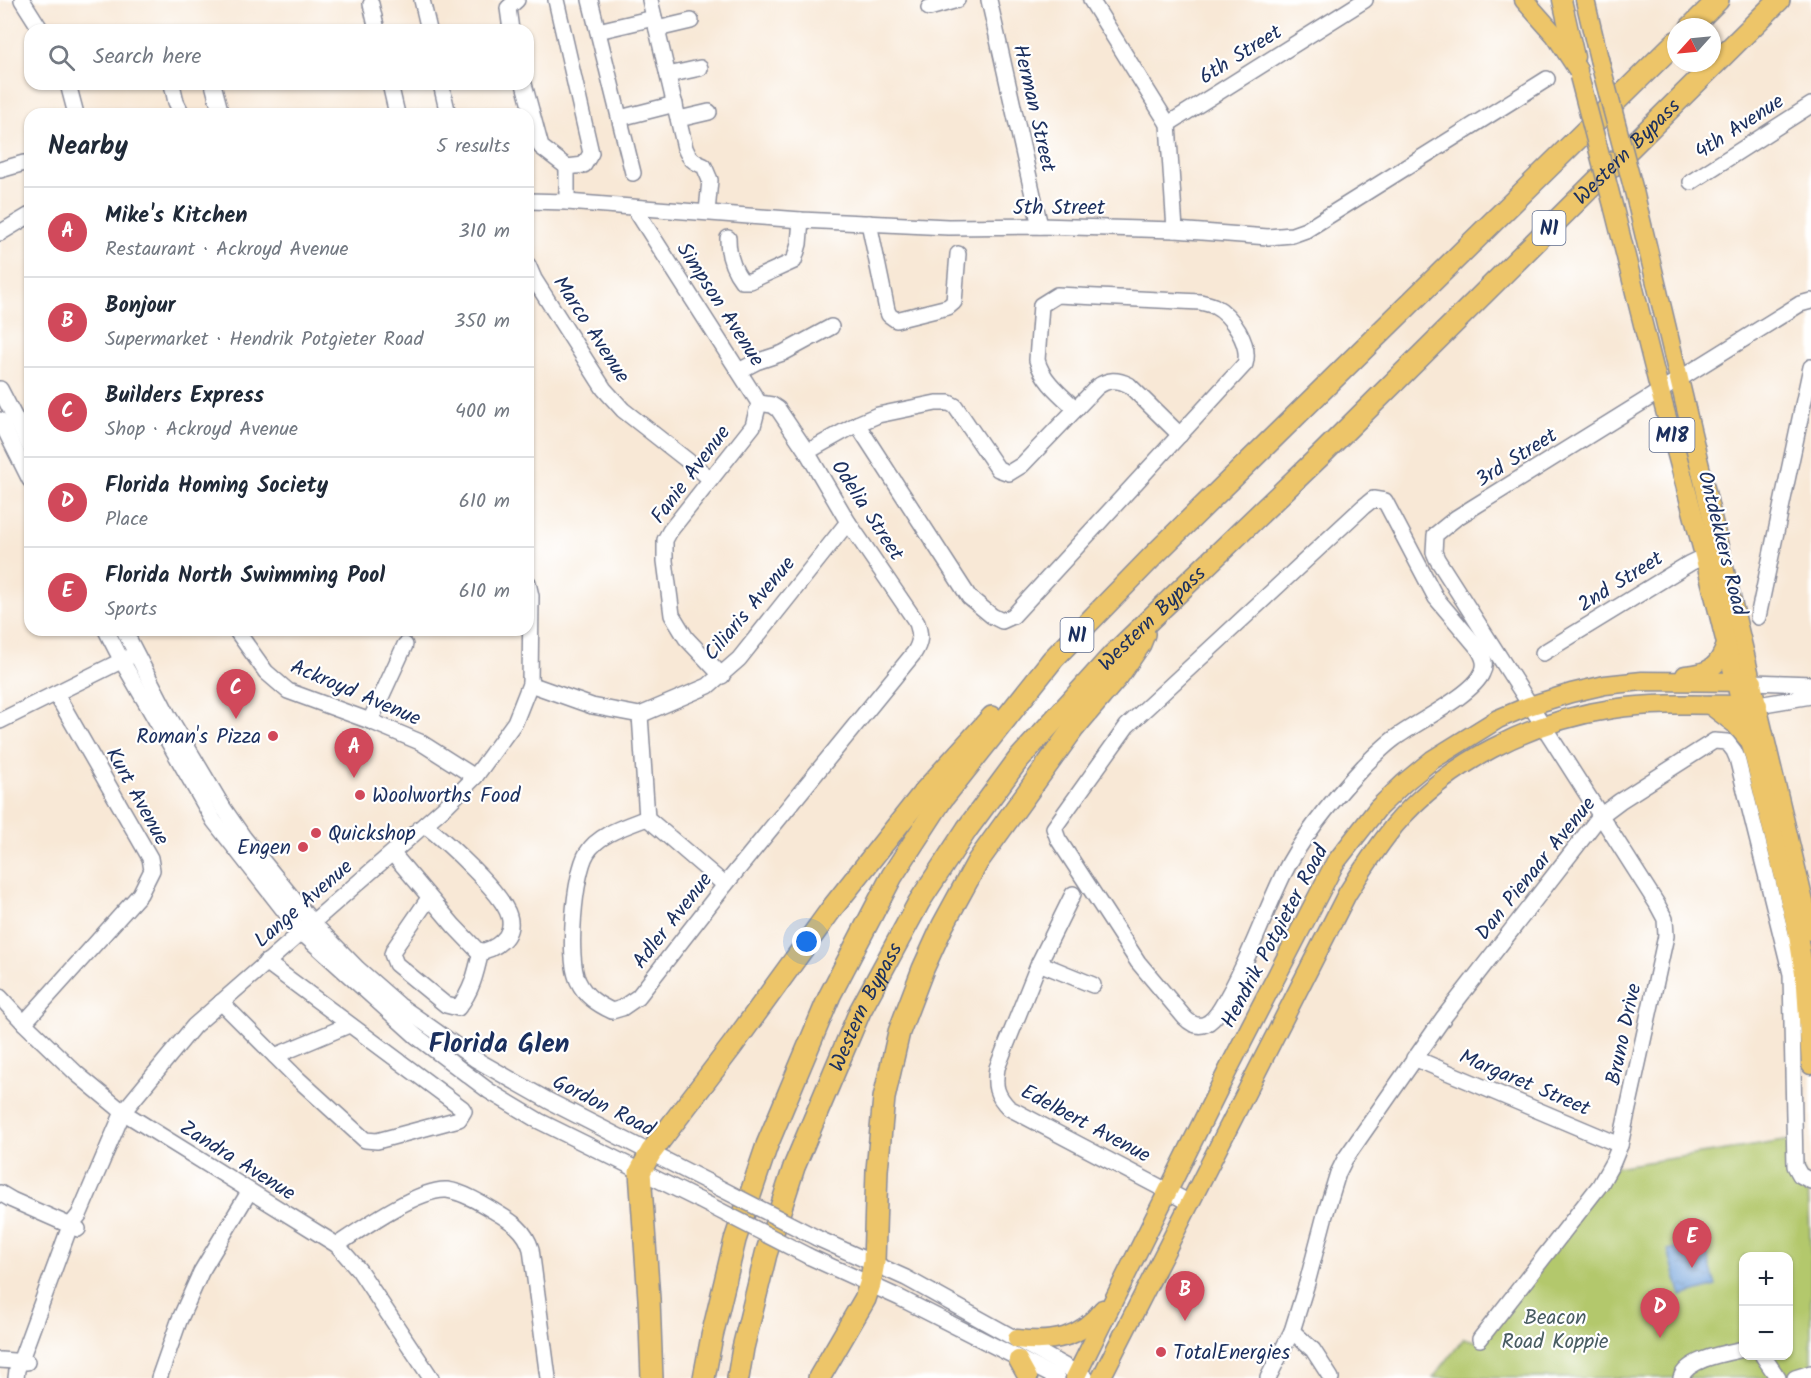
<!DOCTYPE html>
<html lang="en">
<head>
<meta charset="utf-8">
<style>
  :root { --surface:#fff; --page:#f6f6f7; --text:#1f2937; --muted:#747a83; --line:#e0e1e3; --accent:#d1495b }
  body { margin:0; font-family:Kalam,sans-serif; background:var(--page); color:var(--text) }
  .controls { position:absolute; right:18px; bottom:18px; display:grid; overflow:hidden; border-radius:12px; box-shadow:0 2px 4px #0004 }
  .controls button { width:54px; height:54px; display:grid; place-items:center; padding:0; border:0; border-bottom:2px solid var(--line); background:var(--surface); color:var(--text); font:30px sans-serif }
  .compass { position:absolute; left:1667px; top:18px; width:54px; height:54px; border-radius:50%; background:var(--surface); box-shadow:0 2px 4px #0004; rotate:243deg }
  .you { position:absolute; left:807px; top:942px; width:21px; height:21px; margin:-15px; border:4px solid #fff; border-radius:50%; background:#1a73e8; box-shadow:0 0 0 9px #1a73e833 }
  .badge { display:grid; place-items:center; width:39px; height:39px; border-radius:50%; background:var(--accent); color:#fff; font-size:20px; font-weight:700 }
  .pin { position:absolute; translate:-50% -50px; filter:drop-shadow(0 2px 3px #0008) }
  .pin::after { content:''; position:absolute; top:32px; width:21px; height:18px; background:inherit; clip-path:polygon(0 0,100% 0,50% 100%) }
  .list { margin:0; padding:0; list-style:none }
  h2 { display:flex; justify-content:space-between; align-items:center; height:78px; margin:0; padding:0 24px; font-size:26px }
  h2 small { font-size:20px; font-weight:400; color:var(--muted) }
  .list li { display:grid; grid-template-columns:39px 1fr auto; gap:18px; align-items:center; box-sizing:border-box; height:90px; padding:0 24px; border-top:2px solid var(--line) }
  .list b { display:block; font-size:22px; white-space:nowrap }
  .list p { margin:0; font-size:20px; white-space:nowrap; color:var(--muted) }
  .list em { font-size:20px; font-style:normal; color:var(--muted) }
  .icon { flex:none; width:33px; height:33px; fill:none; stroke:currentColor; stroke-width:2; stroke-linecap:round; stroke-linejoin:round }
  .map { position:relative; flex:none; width:1811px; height:1378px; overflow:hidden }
  .search { position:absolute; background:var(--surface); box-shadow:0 2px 4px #0004; left:24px; top:24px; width:510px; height:66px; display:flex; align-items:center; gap:15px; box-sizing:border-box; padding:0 21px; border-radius:18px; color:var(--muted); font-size:22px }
  .panel { position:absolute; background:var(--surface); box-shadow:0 2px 4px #0004; left:24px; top:108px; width:510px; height:528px; border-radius:18px }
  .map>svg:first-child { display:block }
</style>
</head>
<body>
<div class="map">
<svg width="1811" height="1378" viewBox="0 0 1811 1378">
  <defs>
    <pattern id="water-ripples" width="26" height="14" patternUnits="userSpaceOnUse" patternTransform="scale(1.5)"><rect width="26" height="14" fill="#6fa0d9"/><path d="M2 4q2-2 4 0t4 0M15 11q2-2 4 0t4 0" fill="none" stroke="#5a83b3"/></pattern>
  </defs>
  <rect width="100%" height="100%" fill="#fff"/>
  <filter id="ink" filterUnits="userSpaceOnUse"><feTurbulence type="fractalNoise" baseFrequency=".0167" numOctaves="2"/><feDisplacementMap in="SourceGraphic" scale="12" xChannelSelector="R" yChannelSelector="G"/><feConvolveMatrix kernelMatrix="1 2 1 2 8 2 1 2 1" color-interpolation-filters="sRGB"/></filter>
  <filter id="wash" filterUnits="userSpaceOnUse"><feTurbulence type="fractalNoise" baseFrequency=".008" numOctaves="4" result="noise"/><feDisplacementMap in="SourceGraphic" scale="24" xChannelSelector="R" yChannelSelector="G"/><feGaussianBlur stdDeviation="1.35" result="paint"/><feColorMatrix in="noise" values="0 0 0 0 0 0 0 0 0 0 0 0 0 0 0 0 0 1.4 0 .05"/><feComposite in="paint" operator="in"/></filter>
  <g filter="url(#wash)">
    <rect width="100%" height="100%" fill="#f8e8d6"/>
    <path fill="#b3c86c" stroke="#677c65" stroke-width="1.5" fill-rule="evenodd" d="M1791 1140 1808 1183 1811 1262V1378H1433L1464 1338 1479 1342 1615 1167ZM1744 1256H1788V1356H1744Z"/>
    <path fill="url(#water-ripples)" stroke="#45689c" stroke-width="1.5" d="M1703 1241 1716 1286 1681 1296 1668 1250Z"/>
  </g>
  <g filter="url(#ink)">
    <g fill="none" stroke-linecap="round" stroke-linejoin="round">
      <defs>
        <g id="minor">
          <path d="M22 0 41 30"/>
          <path d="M422 0 429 30"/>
          <path d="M556 0 591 153 584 165 567 167V202"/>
          <path d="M590 0 633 173"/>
          <path d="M650 0 685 148C689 158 693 162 704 166L710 180 707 212"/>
          <path d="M989 0 1040 226"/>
          <path d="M1091 0 1168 124 1175 230"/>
          <path d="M371 4 377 30"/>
          <path d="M929 8 957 0"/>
          <path d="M657 29 691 21"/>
          <path d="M511 30 508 8 517 0"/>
          <path d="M598 31 654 18"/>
          <path d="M668 75 700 68"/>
          <path d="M68 84 76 114"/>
          <path d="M172 84 176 102 182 114"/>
          <path d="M213 84 221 114"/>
          <path d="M390 84 397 114"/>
          <path d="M441 84 448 114"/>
          <path d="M524 84 541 147 567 167"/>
          <path d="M620 118 675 104"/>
          <path d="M679 119 709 112"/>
          <path d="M1168 124 1365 0"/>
          <path d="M0 170 24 163H30"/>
          <path d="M1691 182 1811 105"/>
          <path d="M528 201 567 202 801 220 948 227 1040 226 1175 230 1268 237 1292 235 1306 230 1547 79"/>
          <path d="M635 209 759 403 753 426 670 531 665 540V561L672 615 686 638 722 676"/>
          <path d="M869 223 887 310 889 315 896 320 948 307 954 302 958 254"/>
          <path d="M0 233 30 215"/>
          <path d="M728 238C728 253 732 268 742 281H750L794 261 799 244 801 220"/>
          <path d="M528 265 534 279 604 389 623 410 711 479"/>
          <path d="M739 371 756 362 783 353 831 327"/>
          <path d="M0 389 30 447"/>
          <path d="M0 420 30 480"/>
          <path d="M857 424 969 597 992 616 1002 621 1013 616 1245 364C1251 345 1232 315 1214 306 1210 304 1204 303 1200 302L1057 295 1041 305 1037 360C1042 380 1061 395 1076 409"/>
          <path d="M807 452 857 424 878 415 936 403H949L955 406 998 469 1009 473 1022 465 1097 387C1108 379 1117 379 1129 385L1180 435"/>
          <path d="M1373 499 1385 501 1436 598 1478 648C1483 656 1487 664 1482 673 1473 695 1415 723 1395 738 1384 746 1374 756 1364 766 1336 796 1301 838 1283 875 1262 919 1246 967 1221 1008 1212 1023 1200 1033 1185 1018L1138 962 1058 839 1054 828 1127 726 1363 507Z"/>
          <path d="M1758 617 1811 367"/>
          <path d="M106 630 122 661 214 821 301 932 416 1036 489 1091 539 1121 699 1200"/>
          <path d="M124 630 168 715 224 809 244 838 312 922 358 969 399 1005 475 1059 549 1101 706 1181"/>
          <path d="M236 630 266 672 288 691 370 721 420 742 475 777"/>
          <path d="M1543 653 1690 563 1713 552"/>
          <path d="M1753 682 1811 684"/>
          <path d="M530 684 592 706 640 715 708 686 739 659 848 522"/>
          <path d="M1758 705 1811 696"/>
          <path d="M640 715 647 818 725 885"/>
          <path d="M0 721 129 657"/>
          <path d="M370 721 405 645"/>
          <path d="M647 818C627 826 598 834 587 853 574 874 567 959 578 981 585 996 597 1004 612 1011L622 1008 638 997 725 885 914 653C921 642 921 635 917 623L848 522 807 452 778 409 772 405 759 403"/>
          <path d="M393 854 454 926 478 951C486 952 496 947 502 941 509 935 512 925 509 916 503 893 445 841 425 825"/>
          <path d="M1073 894 1039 963 997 1068C994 1086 996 1095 1009 1108L1190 1203"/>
          <path d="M429 898 394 949 392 954 396 964 446 1005 458 1008C472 991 476 973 481 951"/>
          <path d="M1039 963 1093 985"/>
          <path d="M0 997 24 1023 77 1074 123 1112 337 1245 359 1270 431 1378"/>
          <path d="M221 1002 298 1079 365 1140 377 1141 459 1119 464 1111 462 1108 266 962"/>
          <path d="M24 1023 140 894 152 870 150 858 56 694"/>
          <path d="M275 1056 349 1025"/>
          <path d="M1414 1058 1620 1145"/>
          <path d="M0 1193 12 1200 78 1229"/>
          <path d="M817 1238 906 1278 1086 1378"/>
          <path d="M337 1245C361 1229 419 1188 447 1190 463 1192 481 1203 494 1211 511 1221 525 1229 531 1249L548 1378"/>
          <path d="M808 1256 900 1298 1057 1378"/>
          <path d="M1292 1331 1313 1350 1331 1378"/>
          <path d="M1480 1339 1600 1185 1613 1162 1620 1145 1666 936 1665 919 1657 904 1437 559 1434 552 1435 535 1456 518 1800 304 1811 301"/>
          <path d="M1763 1356 1778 1378"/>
          <path d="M0 1360 27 1362"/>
          <path d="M16 1378 17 1370 70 1226 79 1215 123 1112 194 1026 448 804 475 777 515 722 530 684 531 596 528 583"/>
          <path d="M159 1378 179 1321 201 1272 249 1192"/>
          <path d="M1268 1378 1292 1331 1307 1283 1325 1215 1338 1173 1345 1159 1444 1017 1600 816 1620 801 1714 741 1727 742 1734 751 1737 758 1791 974 1795 1166 1800 1175 1811 1181"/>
          <path d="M1681 1378C1687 1359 1726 1353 1744 1349"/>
          <path d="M1795 1378 1811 1373"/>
        </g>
        <g id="major">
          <path d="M1524 0 1555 35 1578 70"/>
          <path d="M1562 0 1575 57"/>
          <path d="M1585 0 1599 59"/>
          <path d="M1634 191 1811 931"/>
          <path d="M1614 209 1660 392 1704 555 1797 929 1806 986 1811 1065"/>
          <path d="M1685 675C1710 673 1718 667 1726 645"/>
          <path d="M1710 705 1735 724 1749 740"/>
          <path d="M1017 1339C1052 1343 1080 1339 1103 1309"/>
          <path d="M1018 1360 1028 1378"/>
          <path d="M1075 1378 1231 1064 1335 863 1378 808 1404 783 1432 760 1498 719 1529 706 1571 693 1605 685 1642 681 1753 682"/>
          <path d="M1101 1378 1347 894C1362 870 1377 848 1394 826 1447 763 1530 721 1612 709 1659 702 1710 705 1758 705"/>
        </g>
        <g id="highway">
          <path d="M1691 27 1718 0"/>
          <path d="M652 1378 649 1299 640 1172 651 1152 732 1046 833 907 925 791 992 717"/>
          <path d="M704 1378 712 1336 735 1240 767 1145 830 995 892 876 942 799 1053 659 1156 553 1676 42"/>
          <path id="s1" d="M738 1378 743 1348 766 1254 794 1167 860 1011 919 902 967 829 1018 760 1112 656 1320 456 1779 0"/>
          <path d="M819 1378 865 1299 870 1284 874 1262 877 1170 884 1098 899 1032 923 969 943 925 978 861 1073 729 1118 676 1140 644 1144 634"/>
        </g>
      </defs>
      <use href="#minor" stroke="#8a8c9a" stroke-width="18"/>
      <use href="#major" stroke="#8a8c9a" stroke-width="21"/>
      <use href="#highway" stroke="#8a8c9a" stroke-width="24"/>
      <use href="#minor" stroke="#fff" stroke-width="15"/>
      <use href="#major" stroke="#edc569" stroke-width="18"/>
      <use href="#highway" stroke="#edc569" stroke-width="21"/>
      <defs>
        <g id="minor-bridge">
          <path d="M706 1181 817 1238"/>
          <path d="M699 1200 808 1256"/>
        </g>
        <g id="major-bridge">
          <path d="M1599 59 1634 191"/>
          <path d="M1579 76 1614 209"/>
        </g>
      </defs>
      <use href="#minor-bridge" stroke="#8a8c9a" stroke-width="18" stroke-linecap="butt"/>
      <use href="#major-bridge" stroke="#8a8c9a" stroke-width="21" stroke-linecap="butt"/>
      <use href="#minor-bridge" stroke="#fff" stroke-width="15"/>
      <use href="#major-bridge" stroke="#edc569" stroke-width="18"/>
    </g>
  </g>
  <g fill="#d1495b" stroke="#fff" stroke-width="2">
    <circle cx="273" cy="736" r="6"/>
    <circle cx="360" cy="795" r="6"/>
    <circle cx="316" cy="833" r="6"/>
    <circle cx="303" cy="847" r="6"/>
    <circle cx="1161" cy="1352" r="6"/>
  </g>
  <g text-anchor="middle" stroke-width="4.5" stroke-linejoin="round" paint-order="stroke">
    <g fill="#fff" stroke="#5f6d8e" stroke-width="1.5">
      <rect x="1532.5" y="211" width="33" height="34" rx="4.5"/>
      <rect x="1649.5" y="418" width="45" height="34" rx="4.5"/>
      <rect x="1060.5" y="618" width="33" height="34" rx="4.5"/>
    </g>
    <g font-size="20" font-weight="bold" fill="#1b2f5e">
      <text x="1549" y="235">N1</text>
      <text x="1672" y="442">M18</text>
      <text x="1077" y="642">N1</text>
    </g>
    <g font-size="21" fill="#1b2f5e" stroke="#fff">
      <text transform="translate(1240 54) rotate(-32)" y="7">6th Street</text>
      <text transform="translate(1035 108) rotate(77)" y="7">Herman Street</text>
      <text transform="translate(1739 126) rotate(-33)" y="7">4th Avenue</text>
      <text dy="7" stroke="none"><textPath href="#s1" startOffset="1546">Western Bypass</textPath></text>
      <text x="1059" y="214">5th Street</text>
      <text transform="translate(721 304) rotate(57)" y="7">Simpson Avenue</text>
      <text transform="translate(592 329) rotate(57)" y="7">Marco Avenue</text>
      <text transform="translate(1516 457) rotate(-32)" y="7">3rd Street</text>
      <text transform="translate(690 474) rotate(-53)" y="7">Fanie Avenue</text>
      <text transform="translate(868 510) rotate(57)" y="7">Odelia Street</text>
      <text transform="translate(1723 543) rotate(76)" y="7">Ontdekkers Road</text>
      <text transform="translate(1620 581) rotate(-32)" y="7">2nd Street</text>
      <text transform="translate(749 608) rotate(-50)" y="7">Ciliaris Avenue</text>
      <text dy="7" stroke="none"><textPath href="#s1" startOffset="880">Western Bypass</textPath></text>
      <text transform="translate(356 692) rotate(23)" y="7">Ackroyd Avenue</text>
      <text transform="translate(138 796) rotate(61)" y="7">Kurt Avenue</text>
      <text transform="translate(1535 868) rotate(-51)" y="7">Dan Pienaar Avenue</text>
      <text transform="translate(303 903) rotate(-41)" y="7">Lange Avenue</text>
      <text transform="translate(672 920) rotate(-52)" y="7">Adler Avenue</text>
      <text transform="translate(1274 936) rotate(-62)" y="7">Hendrik Potgieter Road</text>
      <text dy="7" stroke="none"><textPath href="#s1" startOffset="394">Western Bypass</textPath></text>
      <text transform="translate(1623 1034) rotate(-78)" y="7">Bruno Drive</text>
      <text transform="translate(1525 1082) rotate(23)" y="7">Margaret Street</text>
      <text transform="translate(604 1105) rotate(27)" y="7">Gordon Road</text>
      <text transform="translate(1086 1123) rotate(28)" y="7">Edelbert Avenue</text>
      <text transform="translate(238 1160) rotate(32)" y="7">Zandra Avenue</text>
    </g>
    <g font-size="21" fill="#1b2f5e" stroke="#fff" text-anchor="start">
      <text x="261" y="743" text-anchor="end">Roman's Pizza</text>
      <text x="372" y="802">Woolworths Food</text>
      <text x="328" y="840">Quickshop</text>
      <text x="291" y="854" text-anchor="end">Engen</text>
      <text x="1173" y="1359">TotalEnergies</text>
    </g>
    <g font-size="21" fill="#495d62" stroke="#fff">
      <text x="1555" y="1324">Beacon<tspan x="1555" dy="24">Road Koppie</tspan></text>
    </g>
    <g font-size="27" font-weight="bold" fill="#1b2f5e" stroke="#fff">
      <text x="499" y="1052">Florida Glen</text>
    </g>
  </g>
</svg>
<div class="controls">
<button>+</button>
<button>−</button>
</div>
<svg class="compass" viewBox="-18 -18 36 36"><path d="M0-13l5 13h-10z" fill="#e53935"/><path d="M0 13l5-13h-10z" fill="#747a83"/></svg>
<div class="you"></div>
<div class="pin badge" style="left:354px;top:778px">A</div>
<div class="pin badge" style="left:1185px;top:1321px">B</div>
<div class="pin badge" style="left:236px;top:719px">C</div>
<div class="pin badge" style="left:1660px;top:1338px">D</div>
<div class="pin badge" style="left:1692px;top:1268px">E</div>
<div class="search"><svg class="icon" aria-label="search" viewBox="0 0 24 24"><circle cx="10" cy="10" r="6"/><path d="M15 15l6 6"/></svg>Search here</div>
<section class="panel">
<h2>Nearby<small>5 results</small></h2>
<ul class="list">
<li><span class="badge">A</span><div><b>Mike's Kitchen</b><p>Restaurant · Ackroyd Avenue</p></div><em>310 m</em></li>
<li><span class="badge">B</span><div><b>Bonjour</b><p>Supermarket · Hendrik Potgieter Road</p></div><em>350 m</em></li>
<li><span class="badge">C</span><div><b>Builders Express</b><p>Shop · Ackroyd Avenue</p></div><em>400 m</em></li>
<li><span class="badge">D</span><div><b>Florida Homing Society</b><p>Place</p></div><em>610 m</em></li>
<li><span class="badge">E</span><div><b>Florida North Swimming Pool</b><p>Sports</p></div><em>610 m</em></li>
</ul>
</section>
</div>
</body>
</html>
